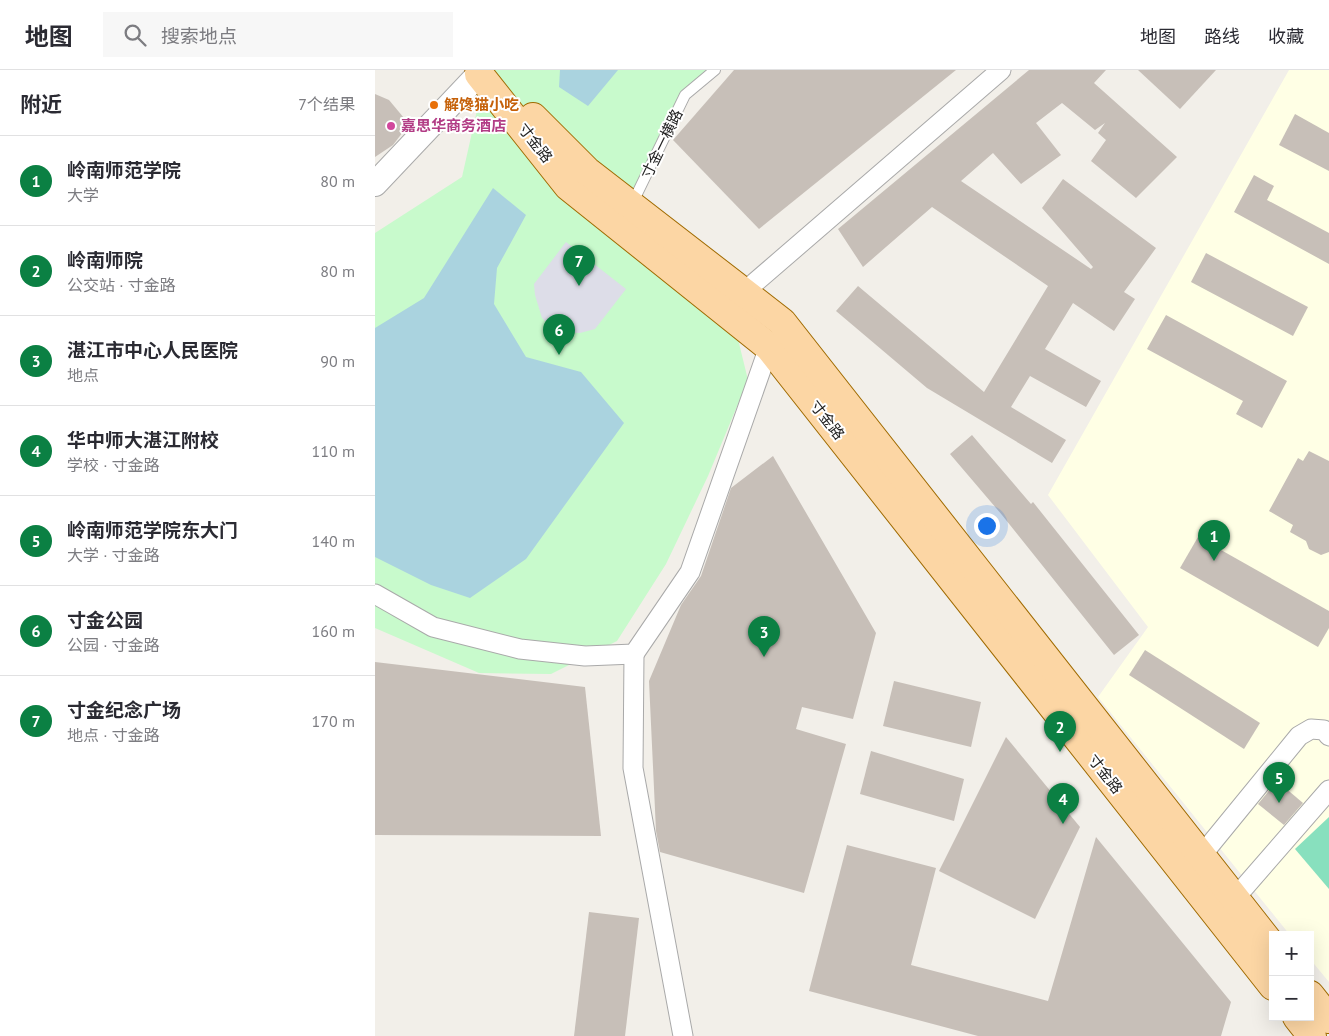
<!DOCTYPE html>
<html lang="zh">
<head>
<meta charset="utf-8">
<style>
  :root { --surface:#fff; --page:#f7f7f7; --text:#2b2b33; --muted:#7c7c81; --line:#e1e1e2; --accent:#0b8043 }
  body { margin:0; font-family:"PT Sans","Noto Sans SC",sans-serif; background:var(--page); color:var(--text) }
  .controls { position:absolute; right:15px; bottom:15px; display:grid; overflow:hidden; border-radius:0px; box-shadow:0 5px 20px #0002 }
  .controls button { width:45px; height:45px; display:grid; place-items:center; padding:0; border:0; border-bottom:1px solid var(--line); background:var(--surface); color:var(--text); font:25px sans-serif }
  .you { position:absolute; left:611px; top:455px; width:18px; height:18px; margin:-12px; border:4px solid #fff; border-radius:50%; background:#1a73e8; box-shadow:0 0 0 8px #1a73e833 }
  .badge { display:grid; place-items:center; width:32px; height:32px; border-radius:50%; background:var(--accent); color:#fff; font-size:16px; font-weight:700 }
  .pin { position:absolute; translate:-50% -41px; filter:drop-shadow(0 1px 2px #0008) }
  .pin::after { content:''; position:absolute; top:26px; width:18px; height:15px; background:inherit; clip-path:polygon(0 0,100% 0,50% 100%) }
  .list { margin:0; padding:0; list-style:none }
  h2 { display:flex; justify-content:space-between; align-items:center; height:65px; margin:0; padding:0 20px; font-size:21px }
  h2 small { font-size:16px; font-weight:400; color:var(--muted) }
  .list li { display:grid; grid-template-columns:32px 1fr auto; gap:15px; align-items:center; box-sizing:border-box; height:90px; padding:0 20px; border-top:1px solid var(--line) }
  .list b { display:block; font-size:19px; white-space:nowrap }
  .list p { margin:0; font-size:16px; white-space:nowrap; color:var(--muted) }
  .list em { font-size:16px; font-style:normal; color:var(--muted) }
  .icon { flex:none; width:28px; height:28px; fill:none; stroke:currentColor; stroke-width:2; stroke-linecap:round; stroke-linejoin:round }
  .map { position:relative; flex:none; width:954px; height:966px; overflow:hidden }
  header { display:flex; align-items:center; gap:30px; box-sizing:border-box; height:70px; padding:0 25px; background:var(--surface); border-bottom:1px solid var(--line) }
  header strong { font-size:24px }
  nav { display:flex; gap:28px; margin-inline-start:auto; font-size:18px }
  .search { width:350px; height:45px; background:var(--page); display:flex; align-items:center; gap:12px; box-sizing:border-box; padding:0 18px; border-radius:0px; color:var(--muted); font-size:19px }
  main { display:flex }
  aside { flex:1; background:var(--surface) }
  .map>svg:first-child { display:block }
</style>
</head>
<body>
<header>
<strong>地图</strong>
<div class="search"><svg class="icon" aria-label="search" viewBox="0 0 24 24"><circle cx="10" cy="10" r="6"/><path d="M15 15l6 6"/></svg>搜索地点</div>
<nav><a>地图</a><a>路线</a><a>收藏</a></nav>
</header>
<main>
<aside>
<h2>附近<small>7个结果</small></h2>
<ul class="list">
<li><span class="badge">1</span><div><b>岭南师范学院</b><p>大学</p></div><em>80 m</em></li>
<li><span class="badge">2</span><div><b>岭南师院</b><p>公交站 · 寸金路</p></div><em>80 m</em></li>
<li><span class="badge">3</span><div><b>湛江市中心人民医院</b><p>地点</p></div><em>90 m</em></li>
<li><span class="badge">4</span><div><b>华中师大湛江附校</b><p>学校 · 寸金路</p></div><em>110 m</em></li>
<li><span class="badge">5</span><div><b>岭南师范学院东大门</b><p>大学 · 寸金路</p></div><em>140 m</em></li>
<li><span class="badge">6</span><div><b>寸金公园</b><p>公园 · 寸金路</p></div><em>160 m</em></li>
<li><span class="badge">7</span><div><b>寸金纪念广场</b><p>地点 · 寸金路</p></div><em>170 m</em></li>
</ul>
</aside>
<div class="map">
<svg width="954" height="966" viewBox="0 0 954 966">
  <rect width="100%" height="100%" fill="#f2efe9"/>
  <path fill="#ffffe5" d="M914 0H954V912L935 889V865H915L723 627 773 557 673 425Z"/>
  <path fill="#c8facc" d="M111 0H332L307 21 245 172 361 261 373 310 333 406 291 494 242 571 176 604 104 603 0 558V163L87 107Z"/>
  <path fill="#88e0be" d="M954 747V819L920 779Z"/>
  <path fill="#dddde8" d="M191 172 251 219 220 259 205 263 188 262 177 258 167 248 160 225 159 214Z"/>
  <g fill="#aad3df">
    <path d="M185 0H243L213 36 184 17Z"/>
    <path d="M118 118 151 145 122 198 119 234 151 287 206 302 249 353 151 489 95 528 56 515 0 487V258L49 228Z"/>
  </g>
  <g fill="#c7bfb8">
    <path d="M359 0H581L384 159 298 70Z"/>
    <path d="M654 0H731L719 13 802 87 761 128 716 91 731 70 723 63 730 53 720 60 687 33 661 53 686 85 646 114 618 83 586 111 716 199 718 197 667 138 688 109 781 178 749 222 760 229 739 261 698 233 670 279 726 311 711 337 655 306 636 337 691 370 677 393 552 318 461 241 483 216 609 322 673 216 557 137 488 197 463 159Z"/>
    <path d="M763 0H841L805 39Z"/>
    <path d="M0 24 14 30 34 54 18 75 0 87Z"/>
    <path d="M920 44 954 63V101L904 75Z"/>
    <path d="M879 105 899 116 892 130 954 163V194L859 142Z"/>
    <path d="M831 183 933 237 918 266 816 212Z"/>
    <path d="M791 245 912 311 887 358 861 344 868 331 772 279Z"/>
    <path d="M597 365 656 434 658 432 764 565 739 585 627 445 575 384Z"/>
    <path d="M934 381 954 391V482L946 485 934 479 931 471 915 462 918 455 894 441 923 388 928 391Z"/>
    <path d="M398 386 501 563 478 649 427 637 421 659 471 674 429 823 285 782 281 761 274 611 306 535 326 506 356 418Z"/>
    <path d="M823 467 954 541V558L943 577 805 498Z"/>
    <path d="M770 580 885 653 869 679 754 605Z"/>
    <path d="M0 592 210 617 226 766 0 765Z"/>
    <path d="M519 611 606 632 596 677 508 656Z"/>
    <path d="M631 667 705 757 660 849 564 801Z"/>
    <path d="M496 681 589 709 579 751 485 724Z"/>
    <path d="M902 711 928 733 909 755 883 734Z"/>
    <path d="M721 767 856 932 846 966H603L434 921 472 775 561 798 536 895 673 931Z"/>
    <path d="M214 842 264 848 250 966H199Z"/>
  </g>
  <g fill="none" stroke-linecap="round" stroke-linejoin="round">
    <defs>
      <path id="service" d="M257 134 310 25 340 0"/>
      <g id="minor">
        <path d="M369 222 626 0"/>
        <path d="M0 524 58 557 145 579 210 586 259 584 315 502 394 277"/>
        <path d="M259 584 258 698 308 966"/>
        <path d="M826 786 924 666 936 659 949 660 954 666"/>
        <path d="M860 828 954 720"/>
      </g>
      <path id="tertiary" d="M0 114 104 4"/>
      <g id="primary">
        <path d="M104 4 193 116 394 277 898 916"/>
        <path d="M158 47 212 101 407 252 898 877"/>
        <path d="M935 925 954 949"/>
        <path d="M922 947 937 966"/>
      </g>
    </defs>
    <use href="#service" stroke="#a9a9a9" stroke-width="12"/>
    <use href="#minor" stroke="#a9a9a9" stroke-width="21"/>
    <use href="#tertiary" stroke="#a9a9a9" stroke-width="26"/>
    <use href="#primary" stroke="#a06b00" stroke-width="30"/>
    <use href="#service" stroke="#fff" stroke-width="10"/>
    <use href="#minor" stroke="#fff" stroke-width="19"/>
    <use href="#tertiary" stroke="#fff" stroke-width="24"/>
    <use href="#primary" stroke="#fcd6a4" stroke-width="28"/>
  </g>
  <circle fill="#e8710a" stroke="#fff" stroke-width="2" cx="59" cy="35" r="5"/>
  <circle fill="#d1479c" stroke="#fff" stroke-width="2" cx="16" cy="56" r="5"/>
  <g text-anchor="middle" stroke-width="4" stroke-linejoin="round" paint-order="stroke">
    <g font-size="15" font-weight="bold" fill="#c56008" stroke="#fff" text-anchor="start">
      <text x="69" y="40">解馋猫小吃</text>
    </g>
    <g font-size="15" font-weight="bold" fill="#b23c85" stroke="#fff" text-anchor="start">
      <text x="26" y="61">嘉思华商务酒店</text>
    </g>
    <g font-size="15" fill="#222" stroke="#fff">
      <text transform="translate(160 73) rotate(52)" y="5">寸金路</text>
      <text transform="translate(287 74) rotate(-64)" y="5">寸金一横路</text>
      <text transform="translate(452 350) rotate(52)" y="5">寸金路</text>
      <text transform="translate(730 704) rotate(52)" y="5">寸金路</text>
    </g>
  </g>
</svg>
<div class="controls">
<button>+</button>
<button>−</button>
</div>
<div class="you"></div>
<div class="pin badge" style="left:839px;top:491px">1</div>
<div class="pin badge" style="left:685px;top:682px">2</div>
<div class="pin badge" style="left:389px;top:587px">3</div>
<div class="pin badge" style="left:688px;top:754px">4</div>
<div class="pin badge" style="left:904px;top:733px">5</div>
<div class="pin badge" style="left:184px;top:285px">6</div>
<div class="pin badge" style="left:204px;top:216px">7</div>
</div>
</main>
</body>
</html>
